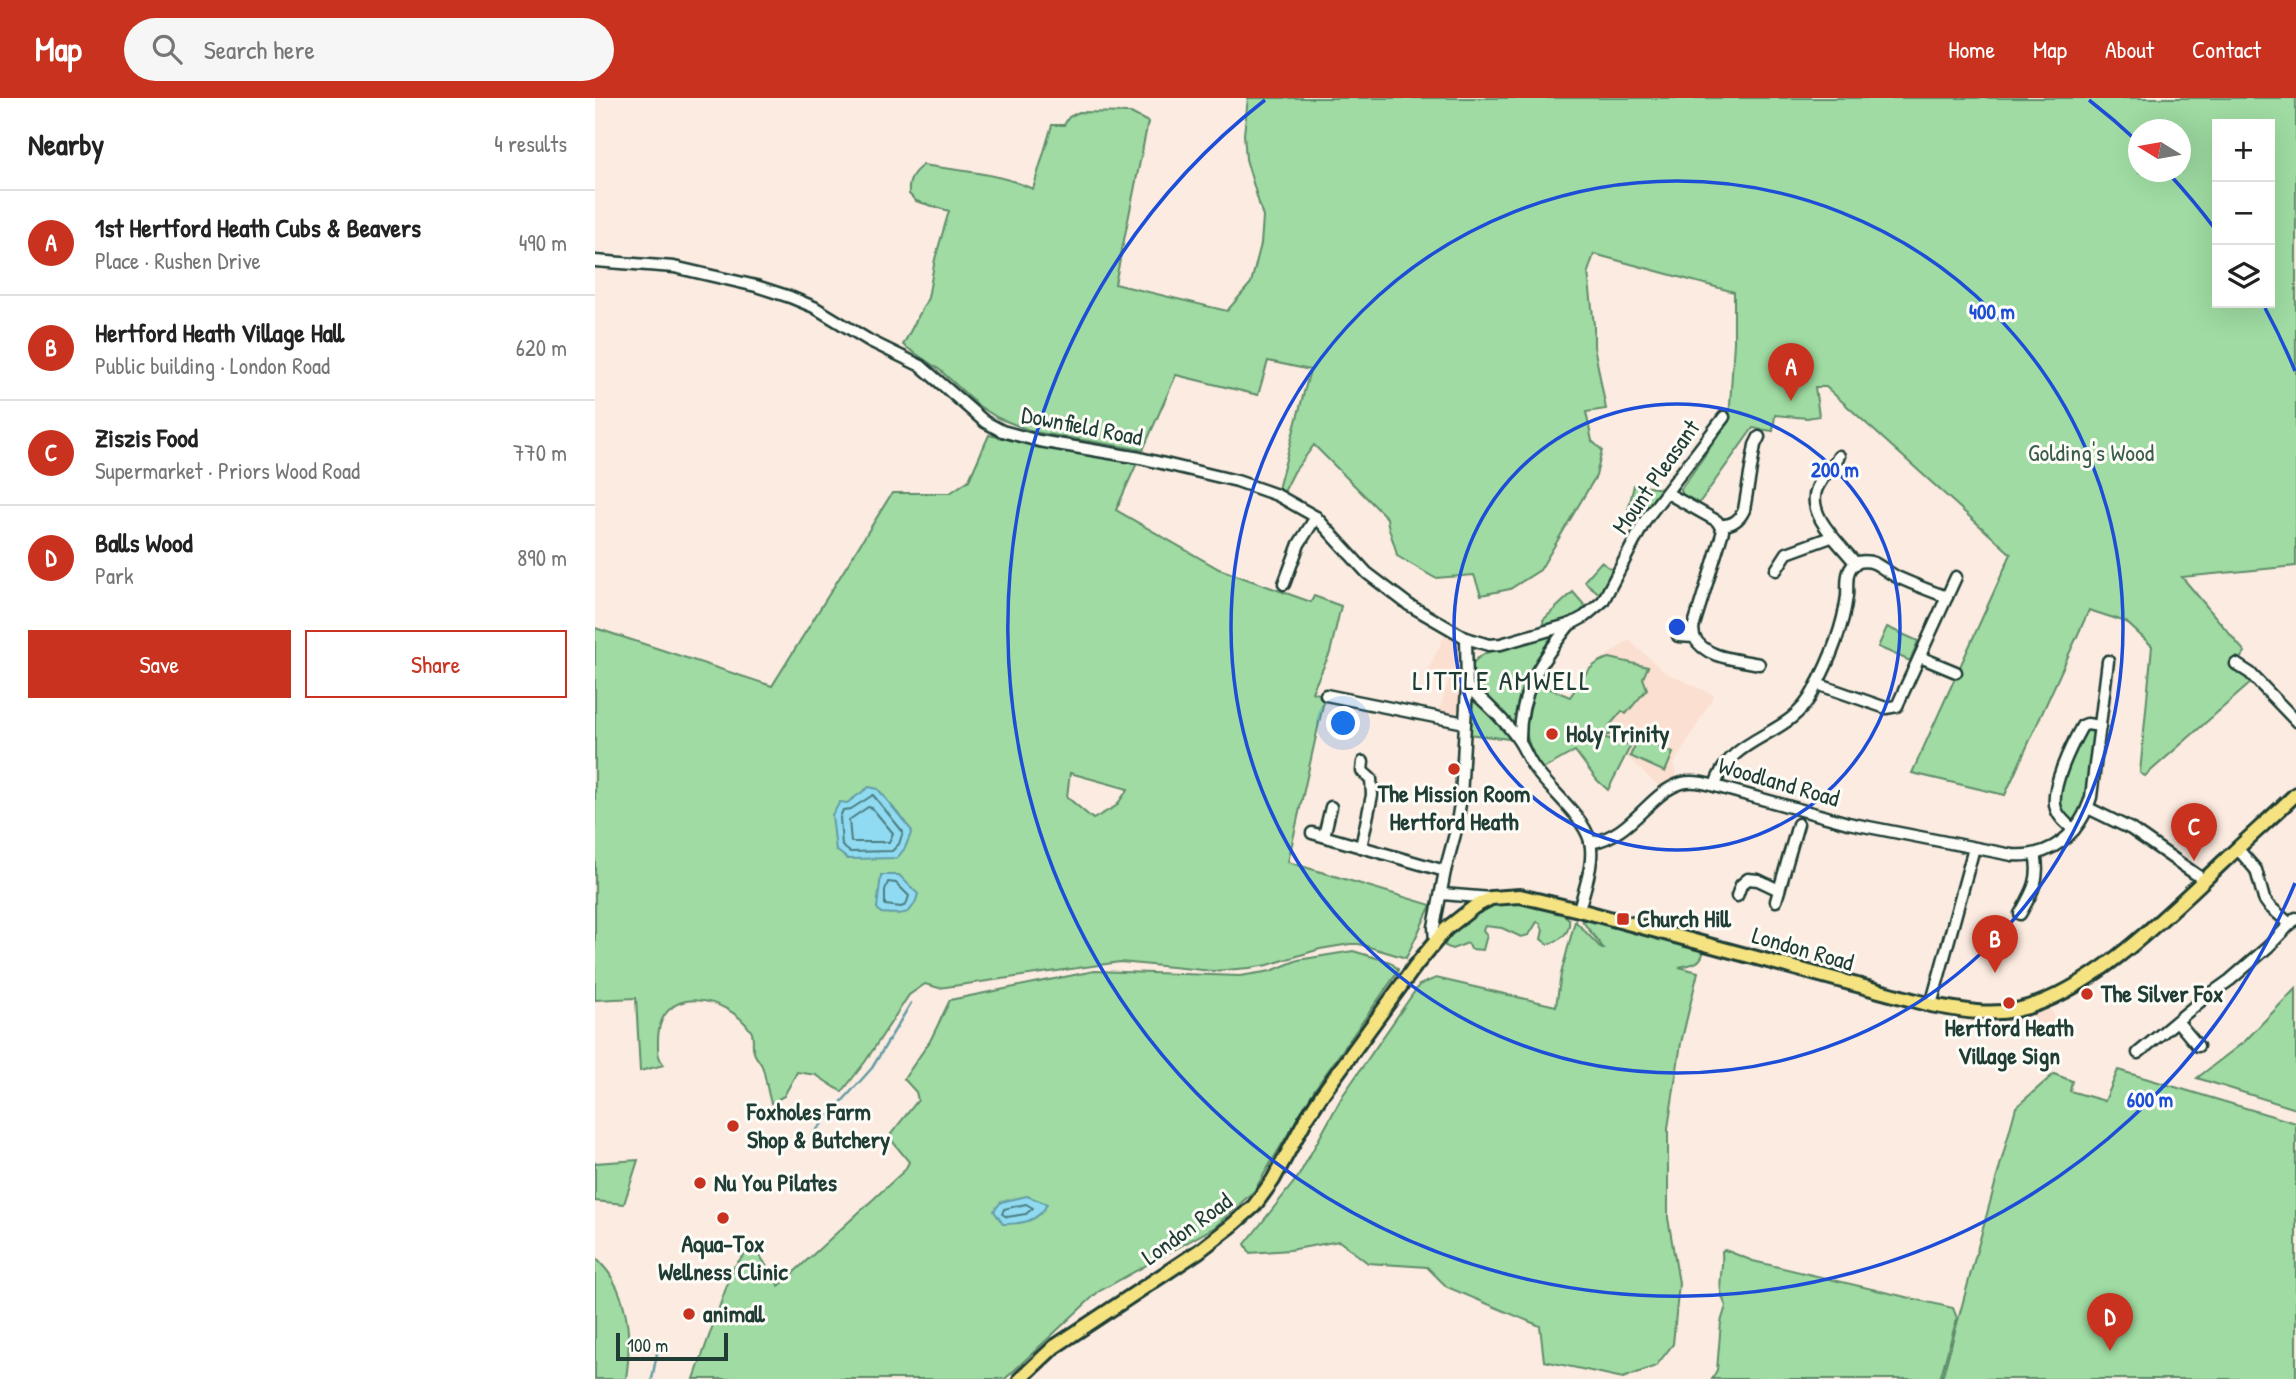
<!DOCTYPE html>
<html lang="en">
<head>
<meta charset="utf-8">
<style>
  :root { --surface:#fff; --page:#f6f6f6; --text:#222; --muted:#767676; --line:#e0e0e0; --accent:#c8321e }
  body { margin:0; font-family:"Patrick Hand",sans-serif; background:var(--page); color:var(--text) }
  .controls { position:absolute; right:21px; top:21px; display:grid; overflow:hidden; border-radius:0px; box-shadow:0 7px 28px #0002 }
  .controls button { width:63px; height:63px; display:grid; place-items:center; padding:0; border:0; border-bottom:2px solid var(--line); background:var(--surface); color:var(--text); font:35px sans-serif }
  .compass { position:absolute; left:1533px; top:21px; width:63px; height:63px; border-radius:50%; background:var(--surface); box-shadow:0 7px 28px #0002; rotate:281deg }
  .scale { position:absolute; left:21px; bottom:18px; width:112px; box-sizing:border-box; padding-left:7px; border:4px solid #1f3d34; border-top:0; font-size:19px; line-height:24px; white-space:nowrap; color:#1f3d34; -webkit-text-stroke:5px #fdfcf7; paint-order:stroke }
  .you { position:absolute; left:749px; top:626px; width:24px; height:24px; margin:-18px; border:5px solid #fff; border-radius:50%; background:#1a73e8; box-shadow:0 0 0 10px #1a73e833 }
  .badge { display:grid; place-items:center; width:46px; height:46px; border-radius:50%; background:var(--accent); color:#fff; font-size:23px; font-weight:700 }
  .pin { position:absolute; translate:-50% -58px; filter:drop-shadow(0 2px 4px #0008) }
  .pin::after { content:''; position:absolute; top:37px; width:24px; height:21px; background:inherit; clip-path:polygon(0 0,100% 0,50% 100%) }
  .list { margin:0; padding:0; list-style:none }
  h2 { display:flex; justify-content:space-between; align-items:center; height:91px; margin:0; padding:0 28px; font-size:30px }
  h2 small { font-size:23px; font-weight:400; color:var(--muted) }
  .list li { display:grid; grid-template-columns:46px 1fr auto; gap:21px; align-items:center; box-sizing:border-box; height:105px; padding:0 28px; border-top:2px solid var(--line) }
  .list b { display:block; font-size:26px; white-space:nowrap }
  .list p { margin:0; font-size:23px; white-space:nowrap; color:var(--muted) }
  .list em { font-size:23px; font-style:normal; color:var(--muted) }
  .actions { display:flex; gap:14px; padding:21px 28px }
  .actions a { flex:1; padding:16px 0; border:2px solid var(--accent); border-radius:0px; text-align:center; font-size:24px; color:var(--accent) }
  .actions .main { background:var(--accent); color:#fff }
  .icon { flex:none; width:38px; height:38px; fill:none; stroke:currentColor; stroke-width:2; stroke-linecap:round; stroke-linejoin:round }
  .map { position:relative; flex:none; width:1701px; height:1281px; overflow:hidden }
  header { display:flex; align-items:center; gap:42px; box-sizing:border-box; height:98px; padding:0 35px; background:var(--accent); color:#fff }
  header strong { font-size:33px }
  nav { display:flex; gap:38px; margin-inline-start:auto; font-size:24px }
  .search { width:490px; height:63px; background:var(--page); display:flex; align-items:center; gap:18px; box-sizing:border-box; padding:0 24px; border-radius:38px; color:var(--muted); font-size:26px }
  main { display:flex }
  aside { flex:1; background:var(--surface) }
  .map>svg:first-child { display:block }
</style>
</head>
<body>
<header>
<strong>Map</strong>
<div class="search"><svg class="icon" aria-label="search" viewBox="0 0 24 24"><circle cx="10" cy="10" r="6"/><path d="M15 15l6 6"/></svg>Search here</div>
<nav><a>Home</a><a>Map</a><a>About</a><a>Contact</a></nav>
</header>
<main>
<aside>
<h2>Nearby<small>4 results</small></h2>
<ul class="list">
<li><span class="badge">A</span><div><b>1st Hertford Heath Cubs &amp; Beavers</b><p>Place · Rushen Drive</p></div><em>490 m</em></li>
<li><span class="badge">B</span><div><b>Hertford Heath Village Hall</b><p>Public building · London Road</p></div><em>620 m</em></li>
<li><span class="badge">C</span><div><b>Ziszis Food</b><p>Supermarket · Priors Wood Road</p></div><em>770 m</em></li>
<li><span class="badge">D</span><div><b>Balls Wood</b><p>Park</p></div><em>890 m</em></li>
</ul>
<div class="actions"><a class="main">Save</a><a>Share</a></div>
</aside>
<div class="map">
<svg width="1701" height="1281" viewBox="0 0 1701 1281">
  <rect width="100%" height="100%" fill="#fcebe0"/>
  <filter id="ink" filterUnits="userSpaceOnUse"><feTurbulence type="fractalNoise" baseFrequency=".0143" numOctaves="2"/><feDisplacementMap in="SourceGraphic" scale="14" xChannelSelector="R" yChannelSelector="G"/><feConvolveMatrix kernelMatrix="1 2 1 2 8 2 1 2 1" color-interpolation-filters="sRGB"/></filter>
  <g filter="url(#ink)">
    <g fill="#fbdfd0">
      <path d="M852 533 866 542 867 545 865 622 842 619 855 579 833 572Z"/>
      <path d="M1034 542 1069 574 1119 597 1079 666 1083 680 1067 691 1030 657 1035 647 1003 638 996 569Z"/>
      <path d="M1454 910 1463 924 1459 938 1432 931 1417 922V918Z"/>
    </g>
    <g fill="#9fdba2" stroke="#5f8c6b" stroke-width="2" fill-rule="evenodd">
      <path d="M653 0H1701V468L1587 479 1650 554 1641 566 1658 583 1550 678 1545 675 1557 548 1531 524 1494 512 1410 697 1317 675 1416 456 1231 289H1220L1224 318 1212 320 1180 317 1178 333 1158 330 1102 408 1088 400 1086 391 1088 388 1134 323 1139 244V194L999 156 993 174 999 227V248L1011 311 991 314 997 343 1007 352 1001 378 945 472 915 491 886 497 879 477 840 480 802 458C800 444 793 434 792 420L719 347 699 374 689 394 683 391 715 272 673 263 663 297 581 277 548 352 439 334 403 320 384 308 345 272 308 247 333 200 340 161 354 113 321 103 314 96C313 83 317 75 328 67 366 73 404 75 438 91L457 27H469L474 19 484 14 536 15 553 24 520 186 632 213 656 185 666 146 668 119 651 61 649 36ZM1622 26H1675V205H1622ZM1544 32H1586V74H1544Z"/>
      <path d="M394 337C443 349 493 354 542 365L521 412 624 471 716 504 719 498 746 508 735 555 717 594 730 598 693 764 836 807 811 860 764 846H755L725 851 673 867 654 870 618 873 525 864 344 890 330 886 314 897 270 964 247 994 221 977 202 974 189 998 176 1005C172 993 171 979 167 968 165 963 160 959 159 954 156 947 160 939 156 933 133 897 63 884 63 943 63 953 62 959 69 967L45 973 41 900 0 902V530L177 588 297 395H355L374 382ZM475 675 533 691 521 708 498 721 472 699Z"/>
      <path d="M1039 387 1069 391 1044 423 1032 417Z"/>
      <path d="M1006 464 1019 473 1006 497 991 485 990 482Z"/>
      <path d="M978 494 992 510 979 519 950 527 948 522Z"/>
      <path d="M1292 529 1323 543 1315 563 1283 549Z"/>
      <path d="M956 535 959 539 957 545 921 631C909 619 892 607 882 593 861 560 896 552 919 545 932 542 944 537 956 535Z"/>
      <path d="M1015 560 1053 569 1048 580 1052 591 1031 616 1027 613 1014 628 1022 636 1004 638 1036 647 1013 692 1002 682 980 653 948 671 944 668C925 631 928 624 941 585L975 599C986 583 994 564 1015 560Z"/>
      <path d="M879 602 895 614 915 637V641L873 636 875 605Z"/>
      <path d="M1489 630H1498L1501 634 1492 705 1479 724 1472 723 1461 700Z"/>
      <path d="M1044 639 1078 655 1070 674 1035 658Z"/>
      <path d="M922 804 939 809 964 813 974 821C976 835 965 843 952 846L946 841 948 832 945 825 942 824 934 837 926 839 907 830 890 828 888 832 892 837 888 852 876 851 873 845 857 851 850 848 852 839C865 827 879 817 893 808 900 804 914 805 922 804Z"/>
      <path d="M988 817 1105 847 1109 852C1106 867 1097 866 1084 869L1103 874 1086 945 1073 1030V1120L1084 1185 1078 1246 1061 1268 1028 1280 949 1263 945 1228 852 1189 832 1169 773 1165 744 1143 695 1152 655 1155 650 1146 703 1079 748 997 824 887 841 880 961 908 966 876 980 823 1007 851H1009C1002 841 992 831 985 819Z"/>
      <path d="M758 853 795 864 803 871 802 875 720 991 659 1093 620 1129 503 1194 410 1281H99L138 1170 153 1152 162 1153 184 1188 310 1072 314 1064 298 1044 296 1036 323 1002 321 994 309 981 335 943 355 902 499 873 645 878 676 873 703 862Z"/>
      <path d="M1701 890V1011L1602 980 1650 943Z"/>
      <path d="M1523 972 1701 1025V1281H1347L1421 1009 1459 976 1477 983 1475 993 1510 1003Z"/>
      <path d="M43 1062 29 1106 0 1103V1065Z"/>
      <path d="M1130 1152 1158 1163 1358 1210 1362 1220 1345 1281H1117L1122 1272 1126 1224 1131 1208C1120 1185 1129 1177 1127 1153Z"/>
      <path d="M0 1159C6 1166 13 1172 17 1180 35 1209 36 1249 31 1281H0Z"/>
    </g>
    <g fill="#90dbf1" stroke="#639ca5" stroke-width="2">
      <path d="M274 689 283 691 317 733 310 750 302 760 253 761 241 752 237 717 245 704 252 705Z"/>
      <path d="M286 777H304L323 796C317 820 306 816 286 815L282 810Z"/>
      <path d="M432 1098 452 1106C444 1124 425 1126 408 1126L399 1113 406 1104Z"/>
    </g>
    <g fill="none" stroke-linecap="round" stroke-linejoin="round">
      <g stroke="#4c7c80" stroke-width="2">
        <path d="M278 697 308 734 304 746 297 753 255 754 247 748 245 719 248 712 256 711Z"/>
        <path d="M273 709 277 710 298 735 294 744H256L254 722Z"/>
        <path d="M293 784 301 785 314 798 311 807 306 809 290 807V792Z"/>
        <path d="M431 1106 438 1110 431 1116 412 1119 407 1116 409 1111Z"/>
      </g>
      <g stroke="#639ca5" stroke-width="2.5">
        <path d="M217 1037 277 970 316 905"/>
        <path d="M57 1281 64 1245"/>
      </g>
      <defs>
        <g id="minor">
          <path d="M0 163 79 169 161 188 195 199 219 209 275 243 326 268 390 324 407 333 444 343 545 360 642 383 682 397 721 419 772 475 814 507 871 540 894 547 906 546 976 526 989 519 1008 503 1051 421 1129 319"/>
          <path d="M1244 358C1237 369 1227 379 1222 390 1210 417 1247 447 1261 466"/>
          <path d="M1072 395 1122 423 1128 433 1098 530 1099 539"/>
          <path d="M1126 427C1137 427 1144 423 1149 412L1160 347 1164 339"/>
          <path d="M1181 472 1192 455 1236 439"/>
          <path d="M689 486 704 446 721 419"/>
          <path d="M1083 538 1099 539C1111 561 1141 561 1164 566"/>
          <path d="M1325 559 1361 574"/>
          <path d="M1641 566 1655 575 1701 623"/>
          <path d="M1222 586 1291 610 1302 608 1361 479"/>
          <path d="M872 589C888 601 913 626 924 643 930 652 933 662 940 671 955 692 988 718 995 743 1000 765 989 791 984 812"/>
          <path d="M731 597 870 625"/>
          <path d="M925 644C924 594 945 564 975 526"/>
          <path d="M1120 688C1135 636 1194 641 1218 594 1233 566 1248 530 1252 498 1253 487 1249 470 1263 464 1268 463 1274 463 1279 465 1287 469 1294 475 1302 479 1318 486 1335 493 1352 499"/>
          <path d="M1493 710 1536 731 1609 782"/>
          <path d="M1479 732C1472 726 1464 720 1461 711 1454 691 1477 646 1487 628L1492 626 1505 628"/>
          <path d="M717 735 850 773"/>
          <path d="M729 738 736 709"/>
          <path d="M995 745C1038 738 1053 695 1087 685 1098 682 1110 685 1120 688L1253 725 1417 757C1456 760 1485 736 1496 699L1513 563"/>
          <path d="M766 749 777 697 776 681 767 673 768 664"/>
          <path d="M1642 750 1661 772 1669 801 1674 808 1695 826"/>
          <path d="M847 796 896 800"/>
          <path d="M1142 798 1146 787 1153 781 1163 782 1184 792"/>
          <path d="M1181 803 1203 726"/>
          <path d="M1425 816C1437 795 1446 781 1440 756"/>
          <path d="M840 843 839 829 850 773 860 736 866 700 872 589 871 540"/>
          <path d="M1336 907 1379 750"/>
          <path d="M1582 923 1603 948"/>
          <path d="M1543 955 1607 902 1635 882 1673 849 1701 820"/>
        </g>
        <path id="major" d="M425 1281 459 1249 604 1153 635 1129 659 1108 678 1082 711 1021 728 995 821 867 851 831 879 809 896 800 925 798 984 812 1336 907C1364 912 1393 918 1421 912 1494 897 1574 815 1627 765 1651 742 1677 719 1701 696"/>
      </defs>
      <use href="#minor" stroke="#1f3d34" stroke-width="15"/>
      <use href="#major" stroke="#1f3d34" stroke-width="18"/>
      <use href="#minor" stroke="#fdfcf7" stroke-width="10"/>
      <use href="#major" stroke="#f5e382" stroke-width="12"/>
    </g>
  </g>
  <g fill="none" stroke="#1d4ed8" stroke-width="3.5">
    <circle cx="1082" cy="529" r="223"/>
    <circle cx="1082" cy="529" r="446"/>
    <path d="M1700 785A669 669 0 1 1 670 2M1494 2A669 669 0 0 1 1543 44M1575 77A669 669 0 0 1 1620 131M1670 210A669 669 0 0 1 1700 273"/>
  </g>
  <g fill="#c8321e" stroke="#fdfcf7" stroke-width="2.5">
    <circle cx="957" cy="636" r="7"/>
    <circle cx="859" cy="671" r="7"/>
    <rect x="1021" y="814" width="14" height="14" rx="3.5"/>
    <circle cx="1492" cy="896" r="7"/>
    <circle cx="1414" cy="905" r="7"/>
    <circle cx="138" cy="1028" r="7"/>
    <circle cx="105" cy="1085" r="7"/>
    <circle cx="128" cy="1120" r="7"/>
    <circle cx="94" cy="1216" r="7"/>
  </g>
  <g text-anchor="middle" stroke-width="6" stroke-linejoin="round" paint-order="stroke">
    <g font-size="24" fill="#1f3d34" stroke="#fdfcf7">
      <text transform="translate(487 328) rotate(11)" y="8">Downfield Road</text>
      <text transform="translate(1061 379) rotate(-55)" y="8">Mount Pleasant</text>
      <text transform="translate(1184 684) rotate(16)" y="8">Woodland Road</text>
      <text transform="translate(1208 851) rotate(16)" y="8">London Road</text>
      <text transform="translate(592 1131) rotate(-36)" y="8">London Road</text>
    </g>
    <g font-size="24" fill="#395d4a" stroke="#fdfcf7">
      <text x="1496" y="363">Golding's Wood</text>
    </g>
    <g font-size="24" font-weight="bold" fill="#1f3d34" stroke="#fdfcf7" text-anchor="start">
      <text x="971" y="644">Holy Trinity</text>
      <text x="859" y="704" text-anchor="middle">The Mission Room<tspan x="859" dy="28">Hertford Heath</tspan></text>
      <text x="1042" y="829">Church Hill</text>
      <text x="1506" y="904">The Silver Fox</text>
      <text x="1414" y="938" text-anchor="middle">Hertford Heath<tspan x="1414" dy="28">Village Sign</tspan></text>
      <text x="152" y="1022">Foxholes Farm<tspan x="152" dy="28">Shop &amp; Butchery</tspan></text>
      <text x="119" y="1093">Nu You Pilates</text>
      <text x="128" y="1154" text-anchor="middle">Aqua-Tox<tspan x="128" dy="28">Wellness Clinic</tspan></text>
      <text x="108" y="1224">animall</text>
    </g>
    <g font-size="28" letter-spacing="2" fill="#1f3d34" stroke="#fdfcf7">
      <text x="907" y="592">LITTLE AMWELL</text>
    </g>
  </g>
  <circle cx="1082" cy="529" r="10" fill="#1d4ed8" stroke="#fdfcf7" stroke-width="3.5"/>
  <g font-size="21" text-anchor="middle" font-weight="bold" fill="#1d4ed8" stroke="#fdfcf7" stroke-width="6" stroke-linejoin="round" paint-order="stroke">
    <text x="1397" y="221">400 m</text>
    <text x="1240" y="379">200 m</text>
    <text x="1555" y="1009">600 m</text>
  </g>
</svg>
<div class="controls">
<button>+</button>
<button>−</button>
<button><svg class="icon" aria-label="layers" viewBox="0 0 24 24"><path d="M12 4l9 5-9 5-9-5zM3 14l9 5 9-5"/></svg></button>
</div>
<svg class="compass" viewBox="-18 -18 36 36"><path d="M0-13l5 13h-10z" fill="#e53935"/><path d="M0 13l5-13h-10z" fill="#767676"/></svg>
<div class="scale">100 m</div>
<div class="you"></div>
<div class="pin badge" style="left:1196px;top:303px">A</div>
<div class="pin badge" style="left:1400px;top:875px">B</div>
<div class="pin badge" style="left:1599px;top:763px">C</div>
<div class="pin badge" style="left:1515px;top:1253px">D</div>
</div>
</main>
</body>
</html>
